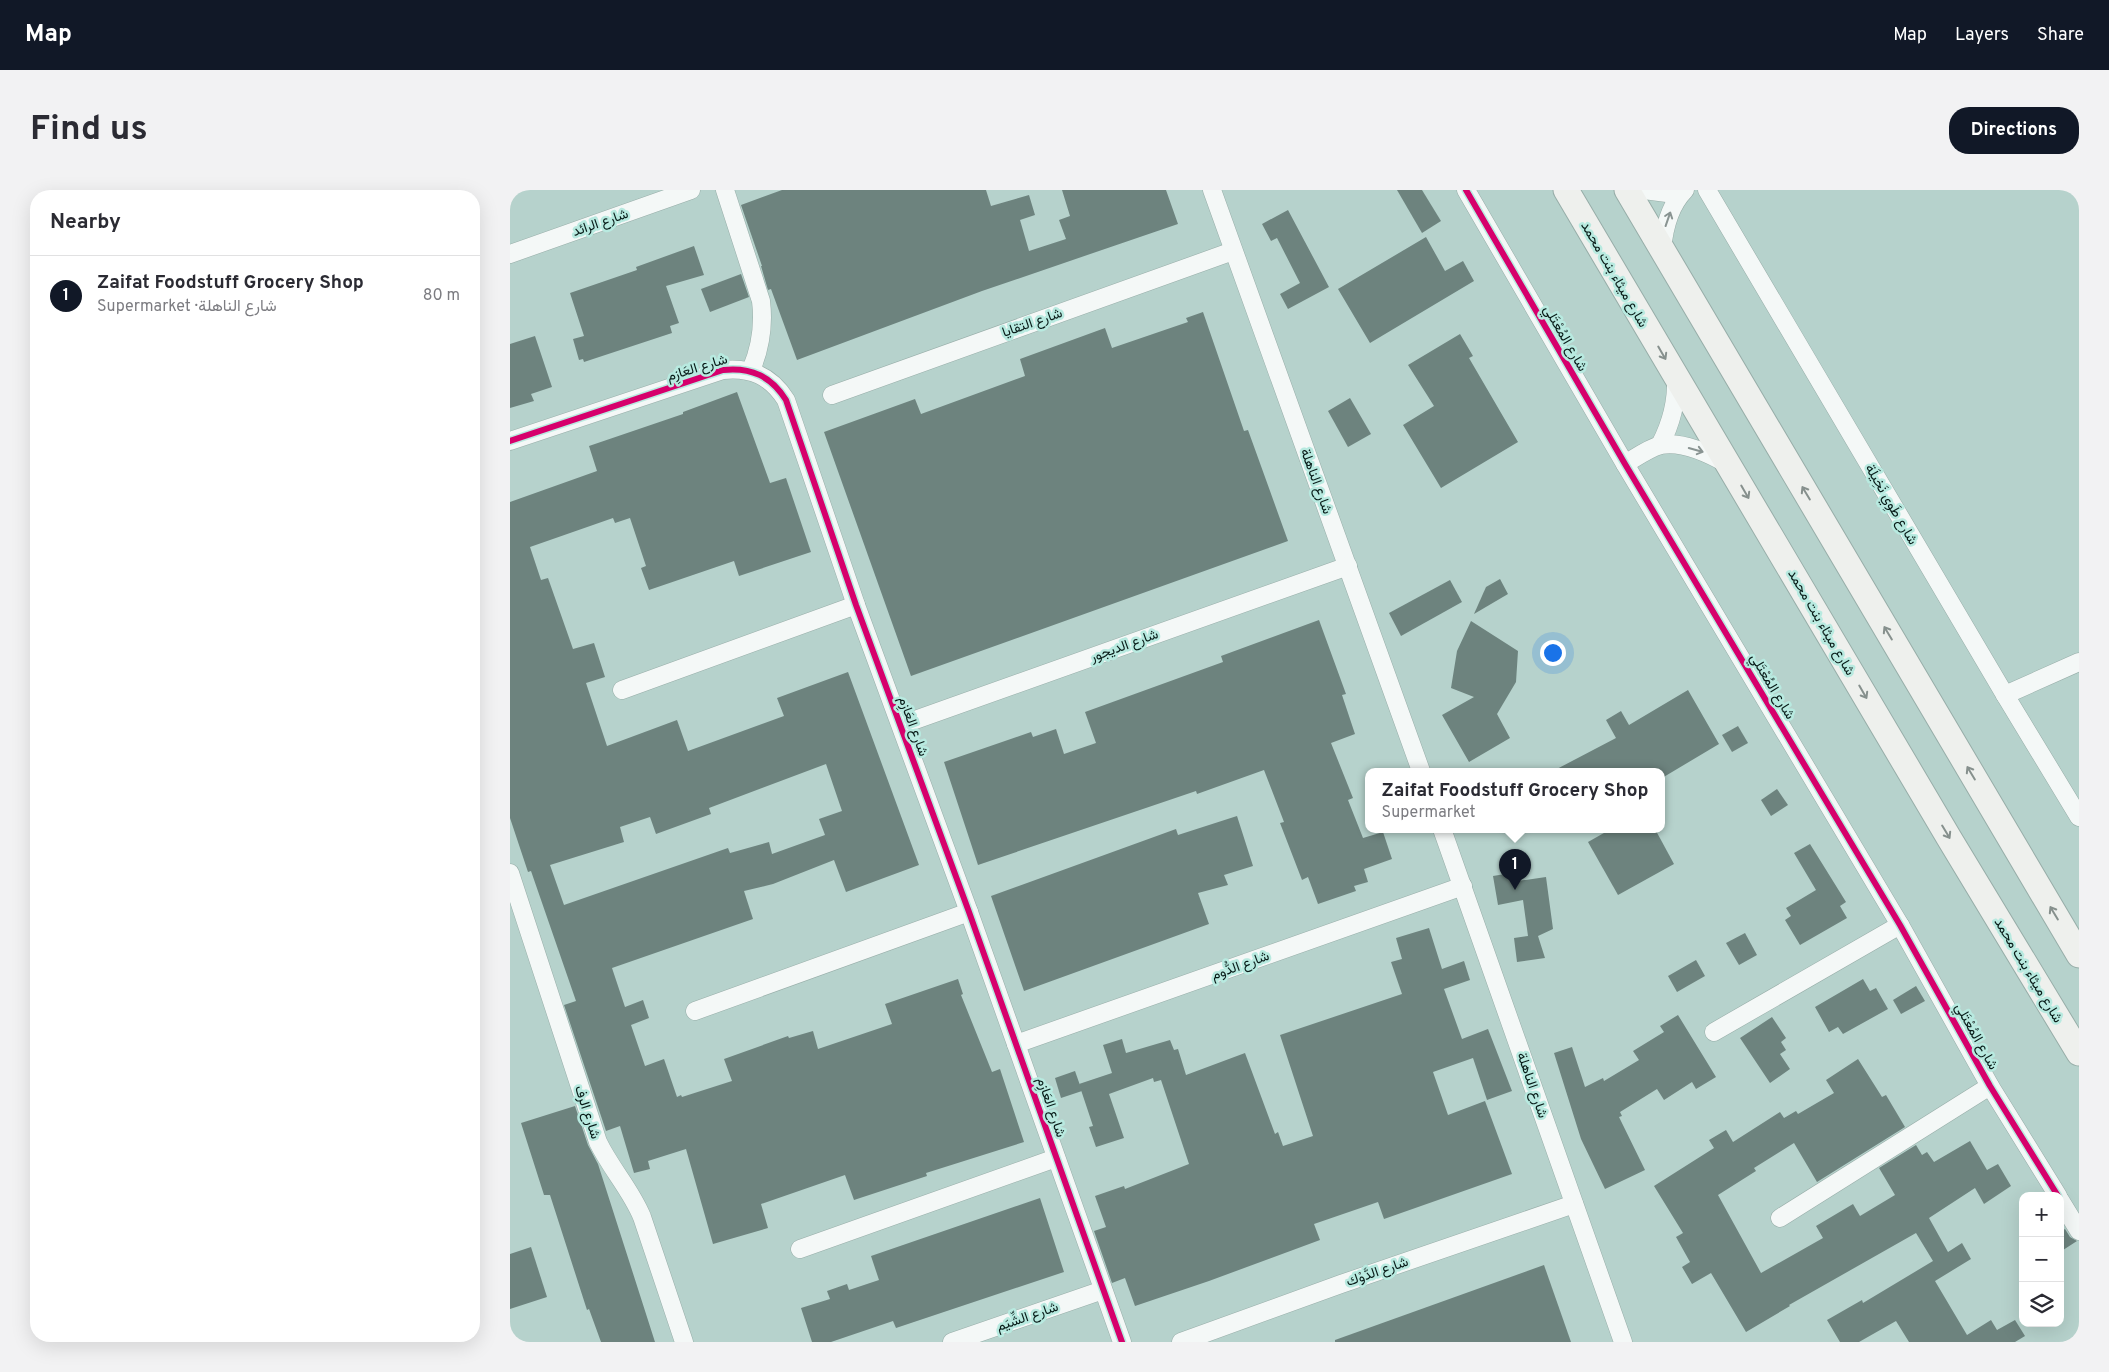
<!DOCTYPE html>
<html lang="en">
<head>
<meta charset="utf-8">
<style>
  :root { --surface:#fff; --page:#f2f2f3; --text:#2b2b33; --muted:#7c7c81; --line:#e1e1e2; --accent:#111827 }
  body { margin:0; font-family:Overpass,Vazirmatn,sans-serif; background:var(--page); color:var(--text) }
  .controls { position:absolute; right:15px; bottom:15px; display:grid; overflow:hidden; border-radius:10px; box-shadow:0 5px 20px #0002 }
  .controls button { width:45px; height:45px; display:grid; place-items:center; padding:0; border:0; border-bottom:1px solid var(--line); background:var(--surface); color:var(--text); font:25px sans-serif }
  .you { position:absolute; left:1042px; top:462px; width:18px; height:18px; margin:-12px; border:4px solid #fff; border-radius:50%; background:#1a73e8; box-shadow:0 0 0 8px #1a73e833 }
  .badge { display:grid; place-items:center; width:32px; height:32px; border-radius:50%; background:var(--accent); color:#fff; font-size:16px; font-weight:700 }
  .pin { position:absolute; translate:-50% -41px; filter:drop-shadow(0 1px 2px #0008) }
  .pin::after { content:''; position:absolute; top:26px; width:18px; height:15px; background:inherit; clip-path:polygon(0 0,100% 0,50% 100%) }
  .popup { position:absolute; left:855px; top:578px; width:300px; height:65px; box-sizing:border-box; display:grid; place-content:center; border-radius:10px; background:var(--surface); filter:drop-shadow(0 1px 4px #0005); font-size:16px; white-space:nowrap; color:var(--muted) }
  .popup b { font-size:19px; color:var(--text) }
  .popup::after { content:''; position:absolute; left:50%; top:100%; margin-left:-10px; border:10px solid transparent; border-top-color:var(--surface) }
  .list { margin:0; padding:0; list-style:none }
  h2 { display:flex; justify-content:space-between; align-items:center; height:65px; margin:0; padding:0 20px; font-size:21px }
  h2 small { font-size:16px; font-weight:400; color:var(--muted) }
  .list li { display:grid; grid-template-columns:32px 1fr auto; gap:15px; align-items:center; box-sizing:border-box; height:80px; padding:0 20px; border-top:1px solid var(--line) }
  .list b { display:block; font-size:19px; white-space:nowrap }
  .list p { margin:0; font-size:16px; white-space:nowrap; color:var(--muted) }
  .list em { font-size:16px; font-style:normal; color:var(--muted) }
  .icon { flex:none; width:28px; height:28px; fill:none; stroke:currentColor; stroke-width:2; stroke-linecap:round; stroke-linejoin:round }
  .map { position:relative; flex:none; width:1569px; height:1152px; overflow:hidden; border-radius:20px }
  header { display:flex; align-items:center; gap:30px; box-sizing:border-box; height:70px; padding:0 25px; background:var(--accent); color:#fff }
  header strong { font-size:24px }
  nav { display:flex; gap:28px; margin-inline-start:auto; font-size:18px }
  .intro { display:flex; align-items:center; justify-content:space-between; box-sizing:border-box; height:120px; padding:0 30px }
  h1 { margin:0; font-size:35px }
  .button { padding:12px 22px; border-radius:20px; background:var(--accent); color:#fff; font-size:18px; font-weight:700 }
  main { display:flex; gap:30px; padding:0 30px }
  aside { flex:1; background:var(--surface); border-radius:20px; box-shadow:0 5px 20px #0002 }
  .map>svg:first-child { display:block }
</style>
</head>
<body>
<header>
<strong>Map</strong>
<nav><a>Map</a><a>Layers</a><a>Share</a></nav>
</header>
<div class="intro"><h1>Find us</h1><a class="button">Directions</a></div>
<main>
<aside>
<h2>Nearby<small></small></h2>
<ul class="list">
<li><span class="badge">1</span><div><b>Zaifat Foodstuff Grocery Shop</b><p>Supermarket · شارع الناهلة</p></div><em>80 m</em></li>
</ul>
</aside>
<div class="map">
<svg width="1569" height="1152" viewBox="0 0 1569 1152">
  <rect width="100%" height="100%" fill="#b6d2cc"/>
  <g fill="#6d837e" fill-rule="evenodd">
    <path d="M272 0H476L481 16 519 5 525 25 510 30 519 61 556 49 549 30 560 26 552 0H656L668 34 472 101 287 170 261 99 258 100 251 76H252L231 15Z"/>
    <path d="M887 0H912L931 31 912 43Z"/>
    <path d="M778 20 819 97 778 119 770 104 790 93 767 48 761 51 752 34Z"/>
    <path d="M916 47 935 81 953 71 964 91 860 153 828 99Z"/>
    <path d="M184 56 194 85 156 96 169 133 160 136 162 143 74 172 73 169 69 170 63 149 74 146 60 103 127 80 126 77Z"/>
    <path d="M231 84 239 107 200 122 191 99Z"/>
    <path d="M693 122 734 241 738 240 778 351 401 486 314 242 405 209 411 224 515 186 510 169 595 138 602 158 678 132 676 128Z"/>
    <path d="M950 144 963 166 959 168 1008 252 931 298 893 235 924 216 898 175Z"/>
    <path d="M25 146 42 197 21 204 24 211 0 218V154Z"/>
    <path d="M227 202 260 293 276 288 301 362 229 386 224 371 139 400 131 378 136 376 120 328 105 333 103 328 20 357 31 390 38 388 63 459 84 453 95 487 76 493 97 556 167 530 178 561 274 526 267 508 338 482 409 675 336 702 324 670 263 694 234 701 243 729 102 778 115 817 133 810 139 828 121 835 135 876 154 869 167 907 171 905 172 907 222 891 214 869 278 846 279 848 303 841 308 859 382 834 375 814 448 789 453 804 451 805 482 882 490 879 514 952 416 983 417 986 344 1010 335 985 251 1014 258 1038 203 1054 176 959 138 971 140 979 124 983 110 936 96 941 54 815 66 811 21 681 18 682 0 628V312L87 281 79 256 173 224V222ZM316 574 332 621 309 629 315 645 262 664 259 652 220 663 218 658 54 715 40 675 114 652 110 637 140 627 146 644 201 624 199 618Z"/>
    <path d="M840 208 861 244 838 257 818 221Z"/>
    <path d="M990 389 998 404 964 424 976 397Z"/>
    <path d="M940 390 952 412 891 446 879 423Z"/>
    <path d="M809 430 836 504 832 505 845 544 821 553 843 608 838 610 853 648 873 642 882 669 854 679 858 692 844 696 846 701 808 714 798 687 792 690 770 633 774 632 754 580 687 604 686 601 468 675 434 572 521 542 523 547 546 539 554 564 586 553 575 522 713 472 711 466Z"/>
    <path d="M961 431 1008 461 1006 492 987 524 1000 548 959 572 932 525 964 507 941 498 947 461Z"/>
    <path d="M1178 500 1209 554 1152 588 1151 581H1043L1106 548 1096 530 1111 521 1119 535Z"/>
    <path d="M1228 536 1238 553 1222 562 1212 545Z"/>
    <path d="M1267 599 1278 615 1261 626 1251 610Z"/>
    <path d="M727 626 743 676 714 685 718 695 688 703 699 734 514 801 481 706 666 639 668 645Z"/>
    <path d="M1101 639H1145L1164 674 1108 705 1078 652Z"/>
    <path d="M1300 654 1336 712 1330 716 1337 728 1290 755 1275 730 1281 726 1276 718 1306 700 1284 663Z"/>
    <path d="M1007 682 1008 691 1036 687 1043 739 1028 746 1035 768 1007 772 1004 748 1018 746 1013 710 988 715 983 686Z"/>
    <path d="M919 738 932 779 954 771 960 790 934 799 952 849 978 839 1002 901 977 910 963 868 923 882 938 925 975 911 1002 984 874 1029 868 1012 804 1034 810 1050 699 1091 625 1116 615 1088 602 1093 584 1041 596 1037 585 1006 614 996 615 999 679 974 651 890 644 892 643 888 599 904 614 948 586 957 579 937 583 936 569 894 602 883 593 855 612 849 616 863 660 850 664 860 668 859 676 885 735 863 765 944 768 942 773 956 803 946 770 845 892 804 881 772 892 769 886 748Z"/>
    <path d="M1235 743 1247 765 1229 775 1216 753Z"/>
    <path d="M1186 770 1195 786 1167 802 1158 786Z"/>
    <path d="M1353 789 1360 801 1366 798 1378 819 1333 844 1328 837 1319 842 1305 817Z"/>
    <path d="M1406 796 1415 811 1391 824 1383 810Z"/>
    <path d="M1168 825 1206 887 1186 899 1182 892 1154 910 1147 899 1110 922 1112 926 1109 927 1135 980 1095 999 1071 949 1044 863 1062 857 1075 897 1093 888 1094 891 1129 870 1123 861 1154 842 1150 836Z"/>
    <path d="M1262 827 1276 848 1271 852 1276 860 1270 864 1280 879 1260 893 1230 848Z"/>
    <path d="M1348 869 1372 907 1376 905 1395 937 1307 992 1284 953 1244 978 1246 981 1208 1005 1251 1083 1313 1048 1306 1036 1343 1014 1350 1026 1385 1005 1369 978 1406 955 1412 965 1417 962 1424 972 1460 951 1477 980 1488 974 1501 996 1474 1014 1465 998 1419 1028 1438 1062 1452 1053 1461 1069 1425 1091 1457 1145 1481 1130 1487 1140 1505 1130 1515 1146 1505 1152H1399L1386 1131 1349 1152H1330L1317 1130 1352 1110 1353 1113 1423 1071 1406 1043 1279 1115 1280 1116 1236 1142 1201 1083 1182 1094 1172 1077 1180 1072 1166 1047 1173 1043 1144 996 1204 958 1199 950 1216 940 1223 952 1270 922 1274 928 1286 921 1288 924 1324 903 1316 890Z"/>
    <path d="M565 881 572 901 551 908 545 888Z"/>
    <path d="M65 916 78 955 88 974 145 1152H91L79 1119 77 1120 40 1005H34L11 933Z"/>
    <path d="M530 1008 554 1082 386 1138 383 1131 321 1152H302L291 1118 320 1109 317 1101 337 1094 339 1100 369 1090 361 1066Z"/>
    <path d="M1555 1039 1560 1047 1567 1051 1550 1062V1042Z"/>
    <path d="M21 1057 37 1107 0 1119V1064Z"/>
    <path d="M1034 1075 1061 1152H825V1150Z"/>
  </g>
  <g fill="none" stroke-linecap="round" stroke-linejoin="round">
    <defs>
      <g id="street">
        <path d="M215 0 251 111C254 136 251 157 241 180"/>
        <path d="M702 0 911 581"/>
        <path d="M956 0 1115 274 1390 735 1480 896 1548 1006"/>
        <path d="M1134 0 1157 3 1173 1"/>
        <path d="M1197 0 1495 505 1569 627"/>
        <path d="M1152 60C1154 38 1159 16 1175 0"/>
        <path d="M0 64 181 0"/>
        <path d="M322 205 723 61"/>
        <path d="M0 251 213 180C241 177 261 186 276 210L346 415 459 722 612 1152"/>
        <path d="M1150 255C1161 234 1167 213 1166 188"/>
        <path d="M1115 274C1125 268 1139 258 1151 255 1173 251 1200 264 1219 275"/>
        <path d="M112 500 346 415"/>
        <path d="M1495 505 1569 472"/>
        <path d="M391 535 838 376"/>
        <path d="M932 639 1113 1152"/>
        <path d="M0 683 88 952C101 979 121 1000 132 1027L174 1152"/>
        <path d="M185 821 459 722"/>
        <path d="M1204 842 1390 735"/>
        <path d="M506 854 953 696"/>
        <path d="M1550 1010 1569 1041"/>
        <path d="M1270 1028 1480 896"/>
        <path d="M290 1059 546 968"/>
        <path d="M442 1152 593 1100"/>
        <path d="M671 1152 831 1094 1064 1014"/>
      </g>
      <g id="secondary">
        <path d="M1056 0 1439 648 1569 863"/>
        <path d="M1117 0 1569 765"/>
      </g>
    </defs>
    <use href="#street" stroke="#97ada8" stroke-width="19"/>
    <use href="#secondary" stroke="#97ada8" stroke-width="27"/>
    <use href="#street" stroke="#f4f8f7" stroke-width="18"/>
    <use href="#secondary" stroke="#eef0ed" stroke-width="25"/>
    <defs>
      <g id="cycleway">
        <path d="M956 0 1115 274 1390 735 1480 896 1548 1006"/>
        <path d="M0 251 213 180C241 177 261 186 276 210L346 415 459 722 612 1152"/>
      </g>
    </defs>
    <use href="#cycleway" stroke="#b8eae0" stroke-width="9"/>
    <use href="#cycleway" stroke="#d6006c" stroke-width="6"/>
  </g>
  <defs><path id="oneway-shaft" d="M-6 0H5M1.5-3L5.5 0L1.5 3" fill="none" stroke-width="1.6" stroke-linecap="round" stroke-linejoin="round" transform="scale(1.25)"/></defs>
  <g stroke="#899492">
    <use href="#oneway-shaft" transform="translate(1158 29) rotate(-71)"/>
    <use href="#oneway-shaft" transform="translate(1186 260) rotate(16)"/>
  </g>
  <g stroke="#86908d">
    <use href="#oneway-shaft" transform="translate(1152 163) rotate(60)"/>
    <use href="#oneway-shaft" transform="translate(1235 302) rotate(60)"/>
    <use href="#oneway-shaft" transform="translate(1296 303) rotate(-121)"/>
    <use href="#oneway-shaft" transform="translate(1378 443) rotate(-121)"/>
    <use href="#oneway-shaft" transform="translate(1353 502) rotate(60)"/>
    <use href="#oneway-shaft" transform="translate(1461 583) rotate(-121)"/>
    <use href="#oneway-shaft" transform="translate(1436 642) rotate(59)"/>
    <use href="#oneway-shaft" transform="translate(1544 723) rotate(-121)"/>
  </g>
  <g text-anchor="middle" stroke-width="5" stroke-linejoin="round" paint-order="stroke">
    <g font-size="14" fill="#071a17" stroke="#b8eae0">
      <text transform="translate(90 32) rotate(-19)" y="5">شارع الرائد</text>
      <text transform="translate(1105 84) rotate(60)" y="5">شارع ميثاء بنت محمد</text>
      <text transform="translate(522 132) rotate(-19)" y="5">شارع التقايا</text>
      <text transform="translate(1056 148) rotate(60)" y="5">شارع المُعْتَلي</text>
      <text transform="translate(187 177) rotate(-17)" y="5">شارع العَازِم</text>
      <text transform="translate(807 291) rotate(70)" y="5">شارع الناهلة</text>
      <text transform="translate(1382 314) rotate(60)" y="5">شارع طَوِي نَخِيلَة</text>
      <text transform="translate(1312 432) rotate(60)" y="5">شارع ميثاء بنت محمد</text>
      <text transform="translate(614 455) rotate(-20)" y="5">شارع الديجور</text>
      <text transform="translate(1263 496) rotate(59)" y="5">شارع المُعْتَلي</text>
      <text transform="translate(404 536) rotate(70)" y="5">شارع العَازِم</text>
      <text transform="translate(730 775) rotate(-20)" y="5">شارع الدُّوم</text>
      <text transform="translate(1519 780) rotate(59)" y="5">شارع ميثاء بنت محمد</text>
      <text transform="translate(1467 846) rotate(61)" y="5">شارع المُعْتَلي</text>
      <text transform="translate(1023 895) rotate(71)" y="5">شارع الناهلة</text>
      <text transform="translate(542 917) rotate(71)" y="5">شارع العَازِم</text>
      <text transform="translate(78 922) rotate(72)" y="5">شارع الرف</text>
      <text transform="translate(867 1081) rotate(-19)" y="5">شارع الدَّوْك</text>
      <text transform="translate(517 1126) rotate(-19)" y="5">شارع الشِّيَم</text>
    </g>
  </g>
</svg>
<div class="controls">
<button>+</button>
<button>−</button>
<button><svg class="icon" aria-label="layers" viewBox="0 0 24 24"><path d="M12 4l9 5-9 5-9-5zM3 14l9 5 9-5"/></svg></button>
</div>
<div class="you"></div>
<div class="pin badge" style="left:1005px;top:700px">1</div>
<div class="popup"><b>Zaifat Foodstuff Grocery Shop</b>Supermarket</div>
</div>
</main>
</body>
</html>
